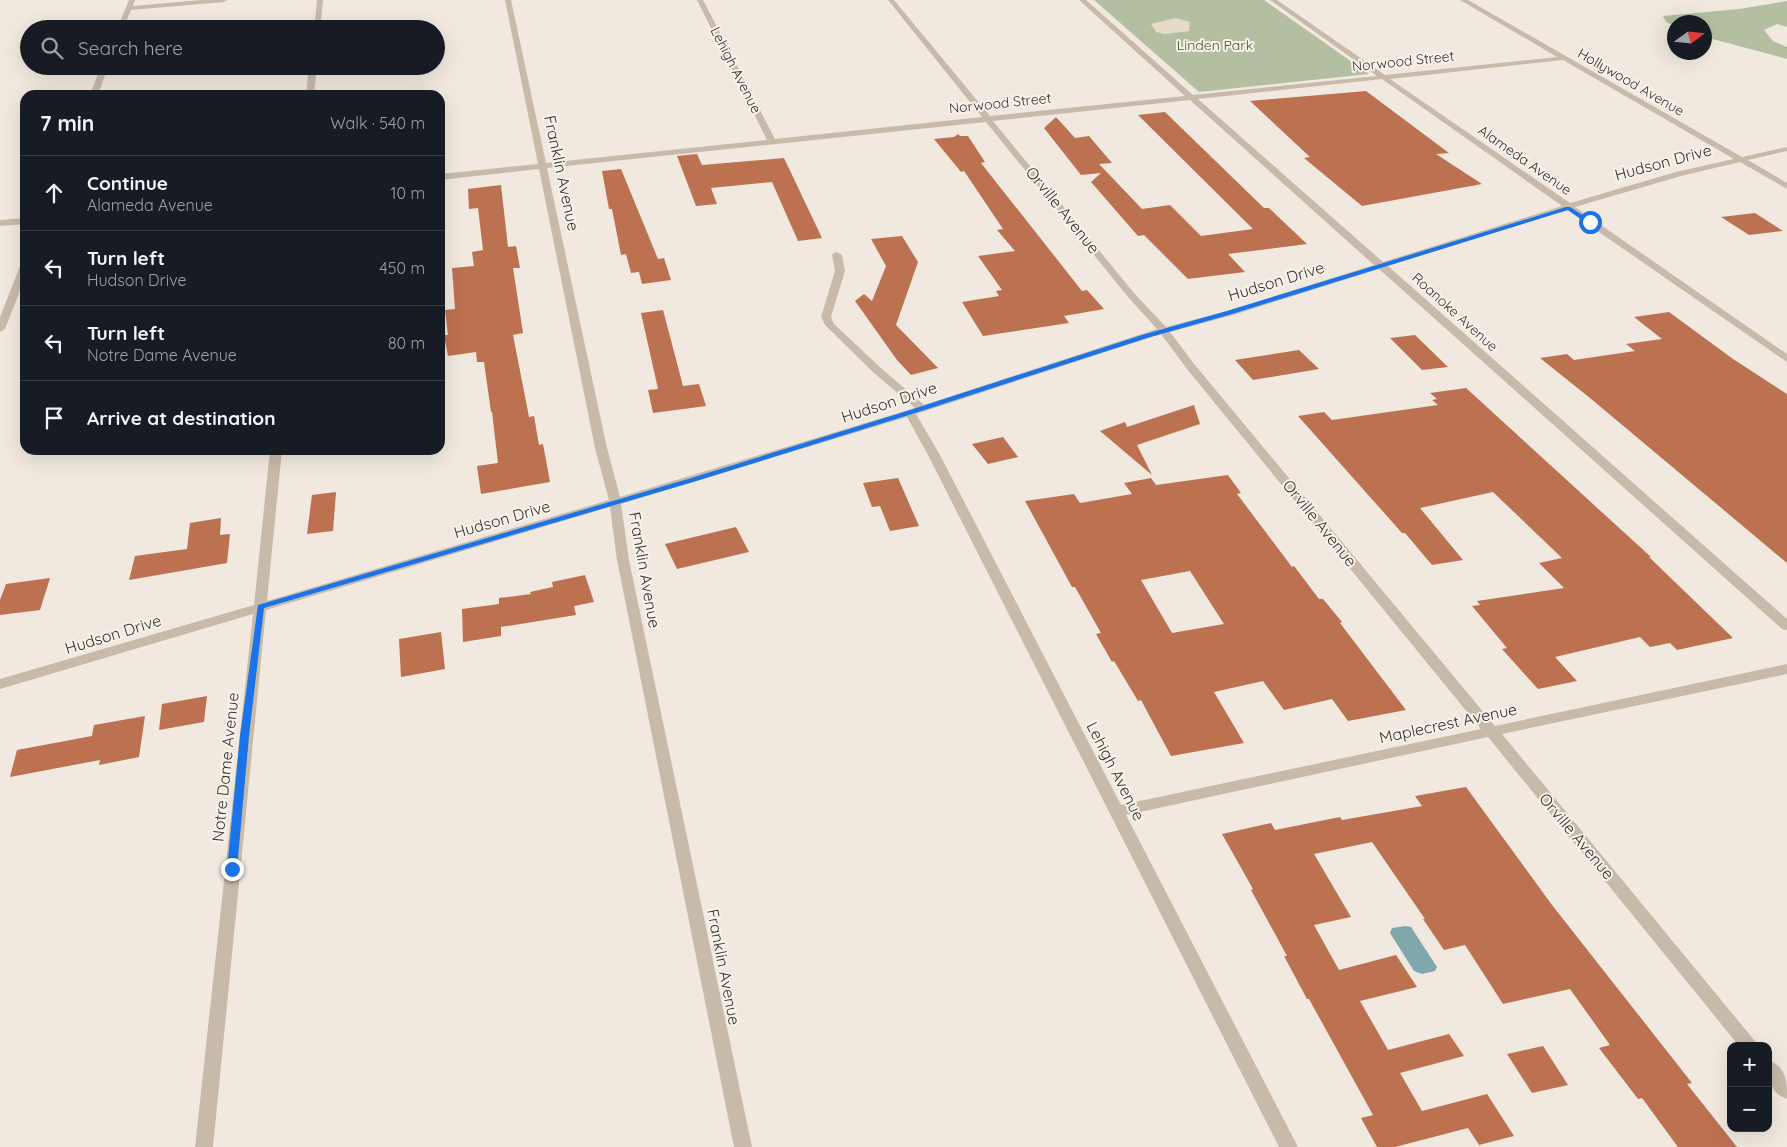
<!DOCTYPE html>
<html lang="en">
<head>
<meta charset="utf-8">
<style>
  :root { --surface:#171b24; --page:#242831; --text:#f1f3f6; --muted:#9ea1a6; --line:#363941 }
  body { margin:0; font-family:Quicksand,sans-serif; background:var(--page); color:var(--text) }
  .controls { position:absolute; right:15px; bottom:15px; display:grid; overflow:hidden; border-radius:10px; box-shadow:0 5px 20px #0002 }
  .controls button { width:45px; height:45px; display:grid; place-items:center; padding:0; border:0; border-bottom:1px solid var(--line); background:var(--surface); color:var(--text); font:25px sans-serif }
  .compass { position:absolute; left:1667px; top:15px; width:45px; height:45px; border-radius:50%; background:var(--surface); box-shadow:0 5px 20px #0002; rotate:75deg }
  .stop { position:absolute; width:15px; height:15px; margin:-11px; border:4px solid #1a73e8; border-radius:50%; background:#fff }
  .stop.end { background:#1a73e8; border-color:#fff; box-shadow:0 1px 5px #0008 }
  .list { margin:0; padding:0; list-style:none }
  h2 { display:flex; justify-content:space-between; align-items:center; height:65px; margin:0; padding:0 20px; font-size:21px }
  h2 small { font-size:16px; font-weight:400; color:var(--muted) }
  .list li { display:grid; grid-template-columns:32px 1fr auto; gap:15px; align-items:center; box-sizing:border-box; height:75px; padding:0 20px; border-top:1px solid var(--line) }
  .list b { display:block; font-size:19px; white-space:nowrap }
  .list p { margin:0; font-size:16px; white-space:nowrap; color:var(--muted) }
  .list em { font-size:16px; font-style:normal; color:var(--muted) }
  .icon { flex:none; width:28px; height:28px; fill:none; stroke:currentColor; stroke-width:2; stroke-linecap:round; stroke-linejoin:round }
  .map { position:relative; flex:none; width:1787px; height:1147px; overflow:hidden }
  .search { position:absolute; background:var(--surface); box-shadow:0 5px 20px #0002; left:20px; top:20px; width:425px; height:55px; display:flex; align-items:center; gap:12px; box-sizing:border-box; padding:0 18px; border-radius:28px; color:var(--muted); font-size:19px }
  .panel { position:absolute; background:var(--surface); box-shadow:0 5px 20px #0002; left:20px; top:90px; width:425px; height:365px; border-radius:15px }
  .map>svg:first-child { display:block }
</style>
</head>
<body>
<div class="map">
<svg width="1787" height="1147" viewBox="0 0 1787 1147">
  <rect width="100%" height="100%" fill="#f1e9df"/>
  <g fill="#b3bfa0">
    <path d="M1094 0H1264L1369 74 1199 92Z"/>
    <path d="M1787 1V27L1777 24 1764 30 1773 41 1787 47V59L1705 37 1704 22H1674V25L1666 22 1663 16 1739 9Z"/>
  </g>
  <path fill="#e7dbc7" d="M1175 18 1190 22 1189 31 1165 34 1156 32 1151 24Z"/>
  <path fill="#80a7ac" d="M1406 926 1411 927 1437 967 1435 971 1422 974 1414 971 1390 933 1392 928Z"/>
  <g fill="#bc7151" fill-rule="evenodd">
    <path d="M1366 91 1449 153 1436 154 1482 184 1362 206 1304 158 1310 157 1250 101Z"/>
    <path d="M1165 112 1264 208H1269L1307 244 1228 254 1245 272 1188 279 1144 235 1138 236 1091 182 1101 173 1081 175 1044 128 1056 117 1075 138 1089 136 1112 163 1099 164 1142 209 1170 205 1201 236 1253 229 1138 115Z"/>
    <path d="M958 134 960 136H968L985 162 981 163 1082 291 1087 290 1104 309 1064 316 1069 323 983 336 962 302 999 296 996 291 1002 290 978 256 1015 251 997 230 1003 229 964 171 961 172 934 139 954 137Z"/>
    <path d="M697 154 702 165 784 158 822 238 798 241 772 182 711 188 717 204 696 206 677 156Z"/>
    <path d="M621 169 658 259 664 258 671 280 642 284 639 272 631 273 626 254 621 255 612 209H609L602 171Z"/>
    <path d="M501 185 508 247 516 246 520 268H513L523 333 513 335 529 417 534 416 539 445 543 444 550 482 481 494 477 466 498 463 492 412H491L484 362H477L476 352 448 356 444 335H448L445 310 455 309 452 268 474 266 472 252 483 250 478 208 469 209 468 189Z"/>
    <path d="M1755 213 1783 231 1749 235 1721 217Z"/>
    <path d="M902 236 918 262 896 325 938 368 911 375 897 360 855 301 864 294 872 301 886 266 871 239Z"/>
    <path d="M663 310 683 386 699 384 706 406 653 413 648 390 658 389 641 313Z"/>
    <path d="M1669 312 1733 359 1787 394V563L1590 398 1540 358 1567 354 1574 360 1635 351 1626 344 1662 339 1634 317Z"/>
    <path d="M1415 335 1448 367 1422 370 1390 338Z"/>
    <path d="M1299 350 1319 369 1253 380 1235 360Z"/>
    <path d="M1466 388 1651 557H1649L1733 638 1677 650 1670 643 1650 647 1640 637 1555 657 1577 681 1538 689 1502 649 1507 648 1472 606 1480 605 1477 601 1564 588 1539 563 1562 558 1493 492 1420 508 1463 560 1432 565 1405 533H1402L1298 416 1324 412 1332 420 1438 405 1432 400 1437 399 1430 393Z"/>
    <path d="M1194 405 1200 424 1137 445 1152 475 1100 431 1125 422 1127 427Z"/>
    <path d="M1003 437 1018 457 988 464 972 444Z"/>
    <path d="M1228 475 1241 493 1237 494 1292 567 1294 566 1319 599H1323L1342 622 1340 623 1406 710 1348 721 1332 699 1284 710 1263 681 1214 692 1244 743 1171 756 1141 700 1138 701 1114 661 1112 662 1096 634 1101 633 1075 587H1072L1025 501 1074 494 1080 503 1132 494 1124 483 1151 478 1156 485ZM1190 571 1224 624 1172 633 1141 580Z"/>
    <path d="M898 478 919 526 890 531 880 506 872 507 863 483Z"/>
    <path d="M336 492 333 531 307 534 312 495Z"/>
    <path d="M221 518 220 535 230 534 227 563 129 580 135 556 187 549 190 523Z"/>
    <path d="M736 527 749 552 677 569 665 544Z"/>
    <path d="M585 575 594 602 574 606 576 615 501 627V636L463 642 462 609 499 604V598L531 594 530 592 553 587 552 582Z"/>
    <path d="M50 578 40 610 0 615V600L6 584Z"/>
    <path d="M441 632 445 669 401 677 399 639Z"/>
    <path d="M207 696 204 722 159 730 162 704Z"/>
    <path d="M145 716 139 757 99 765 100 760 10 777 17 750 92 736 94 725Z"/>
    <path d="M1466 787 1552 905 1692 1083 1687 1084 1737 1147H1678L1642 1098 1638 1099 1599 1048 1610 1045 1570 989 1503 1004 1465 945 1444 950 1423 919H1425L1372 842 1314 854 1351 917 1314 925 1339 970 1396 955 1417 987 1360 1001 1388 1050 1449 1034 1464 1056 1400 1073 1422 1111 1487 1094 1514 1136 1479 1145 1468 1128 1395 1147H1377L1361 1118 1373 1115 1309 999H1307L1284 956H1287L1251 890 1253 889 1222 834 1271 823 1275 830 1340 817 1342 820 1422 806 1415 796Z"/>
    <path d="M1543 1046 1568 1085 1532 1093 1507 1054Z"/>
  </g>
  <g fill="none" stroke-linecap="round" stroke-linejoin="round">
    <g fill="#c8baab" fill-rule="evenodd">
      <path d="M129 0H135L133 6 201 0H227L224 2 131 10 123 29H117Z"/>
      <path d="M317 0H323L320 29H314Z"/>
      <path d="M505 0H511L546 163 767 140 697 0H703L775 139 982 117 888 0H894L990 116 1185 96 1079 0H1086L1193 95 1377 76 1270 0H1277L1385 75 1557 57 1460 0H1468L1742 157 1787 147V151L1748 160 1787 183V189L1740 162 1681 176 1575 207 1787 354V362L1567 210 1388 266 1787 619V630L1782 629 1379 269 1233 315 1170 332 1195 365 1495 726 1787 664V674L1502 734 1759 1046H1739L1488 737 1126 815 1298 1147H1279L928 455 907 417 621 504 629 560 752 1147H734L617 560 610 507 266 610 213 1147H195L253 614 0 689V679L254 605 270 450H282L267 601 609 500 595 448 539 169 440 180V174L538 164ZM1563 60 1734 159 1676 172 1570 203 1390 79ZM1382 79 1562 206 1383 262 1198 99ZM1190 100 1374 265 1227 311 1166 327 1134 293 993 121ZM986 122 1128 297 1157 329 924 405 882 369 834 324 831 317 845 271 842 255 837 252 834 253 832 255 835 271 821 317 825 325 874 373 915 408 620 497 607 448 547 168ZM1161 334 1187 369 1481 729 1121 805 940 455 916 414Z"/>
      <path d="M101 66H108L98 95H90Z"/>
      <path d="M309 66H317L314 95H306Z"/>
      <path d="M25 218V224L0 226V220Z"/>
      <path d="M25 263V278L5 329 0 332V317L20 266Z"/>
      <path d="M1768 1060C1787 1067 1787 1082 1787 1099 1768 1092 1768 1077 1768 1060Z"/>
    </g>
  </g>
  <path fill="#1a73e8" d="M1566 207H1570L1593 222 1588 224 1568 210 1232 314 1147 338 912 414 693 482 264 608 249 736 237 869 232 873 227 869 240 736 258 605 688 479 907 411 1142 335 1227 311Z"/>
  <g text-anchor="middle" stroke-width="4" stroke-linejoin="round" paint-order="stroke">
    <g font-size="14" fill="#445330" stroke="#f9f3eb">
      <text x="1215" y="50">Linden Park</text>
    </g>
    <g font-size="14" fill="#372f2a" stroke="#f9f3eb">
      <text transform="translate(1403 61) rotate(-6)" y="5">Norwood Street</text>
      <text transform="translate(736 70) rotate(63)" y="5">Lehigh Avenue</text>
      <text transform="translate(1631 82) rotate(30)" y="5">Hollywood Avenue</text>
      <text transform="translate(1000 103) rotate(-6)" y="5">Norwood Street</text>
      <text transform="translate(1525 160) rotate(35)" y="5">Alameda Avenue</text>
      <text transform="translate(1455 312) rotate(42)" y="5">Roanoke Avenue</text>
    </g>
    <g font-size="16" fill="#372f2a" stroke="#f9f3eb">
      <text transform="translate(1663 162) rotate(-15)" y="6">Hudson Drive</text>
      <text transform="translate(562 173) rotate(78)" y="6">Franklin Avenue</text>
      <text transform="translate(1063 210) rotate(51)" y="6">Orville Avenue</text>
      <text transform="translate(1276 281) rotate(-17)" y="6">Hudson Drive</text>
      <text transform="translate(889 402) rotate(-18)" y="6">Hudson Drive</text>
      <text transform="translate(502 519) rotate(-16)" y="6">Hudson Drive</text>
      <text transform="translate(1320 523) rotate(51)" y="6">Orville Avenue</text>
      <text transform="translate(645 570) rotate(80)" y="6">Franklin Avenue</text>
      <text transform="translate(113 634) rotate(-17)" y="6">Hudson Drive</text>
      <text transform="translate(1448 723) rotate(-12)" y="6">Maplecrest Avenue</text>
      <text transform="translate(225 767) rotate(-84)" y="6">Notre Dame Avenue</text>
      <text transform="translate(1116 771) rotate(63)" y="6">Lehigh Avenue</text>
      <text transform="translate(1577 836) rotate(50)" y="6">Orville Avenue</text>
      <text transform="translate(724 967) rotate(79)" y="6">Franklin Avenue</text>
    </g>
  </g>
</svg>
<div class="controls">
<button>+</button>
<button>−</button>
</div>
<svg class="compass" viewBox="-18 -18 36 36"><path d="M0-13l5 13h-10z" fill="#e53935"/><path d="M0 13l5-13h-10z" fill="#9ea1a6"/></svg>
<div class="stop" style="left:1590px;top:222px"></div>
<div class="stop end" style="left:232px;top:869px"></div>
<div class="search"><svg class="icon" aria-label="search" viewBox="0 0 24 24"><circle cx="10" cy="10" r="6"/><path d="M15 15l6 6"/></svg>Search here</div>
<section class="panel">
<h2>7 min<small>Walk · 540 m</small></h2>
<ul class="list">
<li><svg class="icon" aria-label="ahead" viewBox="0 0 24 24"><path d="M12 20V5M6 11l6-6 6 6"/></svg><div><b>Continue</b><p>Alameda Avenue</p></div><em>10 m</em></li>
<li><svg class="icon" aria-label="left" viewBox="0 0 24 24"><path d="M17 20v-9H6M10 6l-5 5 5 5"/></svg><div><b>Turn left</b><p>Hudson Drive</p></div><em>450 m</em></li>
<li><svg class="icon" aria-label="left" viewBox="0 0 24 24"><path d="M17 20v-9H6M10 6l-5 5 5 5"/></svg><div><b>Turn left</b><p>Notre Dame Avenue</p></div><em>80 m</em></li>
<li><svg class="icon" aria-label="arrive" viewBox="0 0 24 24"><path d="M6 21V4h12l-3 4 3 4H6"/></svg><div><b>Arrive at destination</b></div></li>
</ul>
</section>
</div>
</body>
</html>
